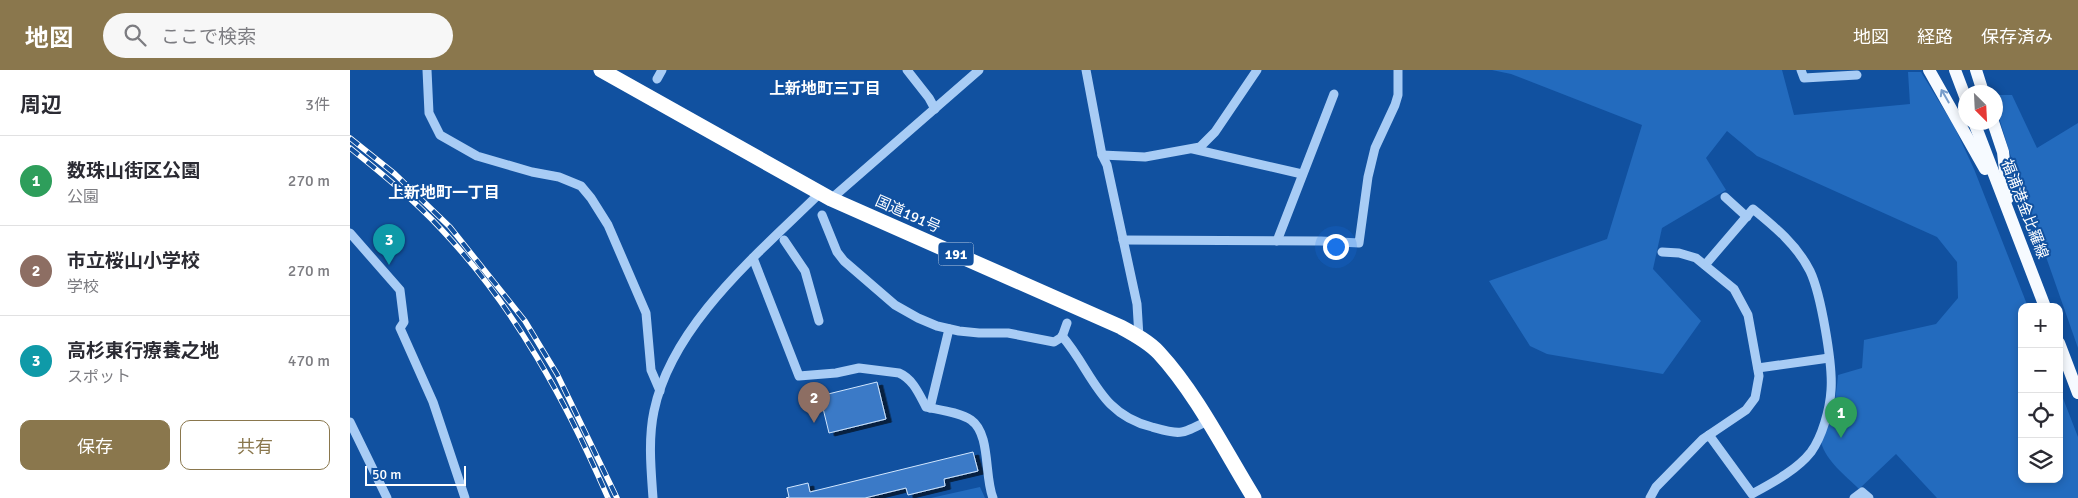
<!DOCTYPE html>
<html lang="ja">
<head>
<meta charset="utf-8">
<style>
  :root { --surface:#fff; --page:#f7f7f7; --text:#2b2b33; --muted:#7c7c81; --line:#e1e1e2; --accent:#8a774d }
  body { margin:0; font-family:Signika,"Noto Sans JP",sans-serif; background:var(--page); color:var(--text) }
  .controls { position:absolute; right:15px; bottom:15px; display:grid; overflow:hidden; border-radius:10px; box-shadow:0 2px 8px #0003 }
  .controls button { width:45px; height:45px; display:grid; place-items:center; padding:0; border:0; border-bottom:1px solid var(--line); background:var(--surface); color:var(--text); font:25px sans-serif }
  .compass { position:absolute; left:1608px; top:15px; width:45px; height:45px; border-radius:50%; background:var(--surface); box-shadow:0 2px 8px #0003; rotate:156deg }
  .scale { position:absolute; left:15px; bottom:12px; width:101px; box-sizing:border-box; padding-left:5px; border:2px solid #fff; border-top:0; font-size:14px; line-height:18px; white-space:nowrap; color:#fff; -webkit-text-stroke:4px #1151a0; paint-order:stroke }
  .you { position:absolute; left:985px; top:176px; width:18px; height:18px; margin:-12px; border:4px solid #fff; border-radius:50%; background:#1a73e8; box-shadow:0 0 0 8px #1a73e833 }
  .badge { display:grid; place-items:center; width:32px; height:32px; border-radius:50%; background:var(--accent); color:#fff; font-size:16px; font-weight:700 }
  .pin { position:absolute; translate:-50% -41px; filter:drop-shadow(0 1px 2px #0008) }
  .pin::after { content:''; position:absolute; top:26px; width:18px; height:15px; background:inherit; clip-path:polygon(0 0,100% 0,50% 100%) }
  .list { margin:0; padding:0; list-style:none }
  h2 { display:flex; justify-content:space-between; align-items:center; height:65px; margin:0; padding:0 20px; font-size:21px }
  h2 small { font-size:16px; font-weight:400; color:var(--muted) }
  .list li { display:grid; grid-template-columns:32px 1fr auto; gap:15px; align-items:center; box-sizing:border-box; height:90px; padding:0 20px; border-top:1px solid var(--line) }
  .list b { display:block; font-size:19px; white-space:nowrap }
  .list p { margin:0; font-size:16px; white-space:nowrap; color:var(--muted) }
  .list em { font-size:16px; font-style:normal; color:var(--muted) }
  .actions { display:flex; gap:10px; padding:15px 20px }
  .actions a { flex:1; padding:11px 0; border:1px solid var(--accent); border-radius:10px; text-align:center; font-size:18px; color:var(--accent) }
  .actions .main { background:var(--accent); color:#fff }
  .icon { flex:none; width:28px; height:28px; fill:none; stroke:currentColor; stroke-width:2; stroke-linecap:round; stroke-linejoin:round }
  .map { position:relative; flex:none; width:1728px; height:428px; overflow:hidden }
  header { display:flex; align-items:center; gap:30px; box-sizing:border-box; height:70px; padding:0 25px; background:var(--accent); color:#fff }
  header strong { font-size:24px }
  nav { display:flex; gap:28px; margin-inline-start:auto; font-size:18px }
  .search { width:350px; height:45px; background:var(--page); display:flex; align-items:center; gap:12px; box-sizing:border-box; padding:0 18px; border-radius:28px; color:var(--muted); font-size:19px }
  main { display:flex }
  aside { flex:1; background:var(--surface) }
  .map>svg:first-child { display:block }
</style>
</head>
<body>
<header>
<strong>地図</strong>
<div class="search"><svg class="icon" aria-label="search" viewBox="0 0 24 24"><circle cx="10" cy="10" r="6"/><path d="M15 15l6 6"/></svg>ここで検索</div>
<nav><a>地図</a><a>経路</a><a>保存済み</a></nav>
</header>
<main>
<aside>
<h2>周辺<small>3件</small></h2>
<ul class="list">
<li><span class="badge" style="background:#2e9e5b">1</span><div><b>数珠山街区公園</b><p>公園</p></div><em>270 m</em></li>
<li><span class="badge" style="background:#8d6e63">2</span><div><b>市立桜山小学校</b><p>学校</p></div><em>270 m</em></li>
<li><span class="badge" style="background:#0f9aa8">3</span><div><b>高杉東行療養之地</b><p>スポット</p></div><em>470 m</em></li>
</ul>
<div class="actions"><a class="main">保存</a><a>共有</a></div>
</aside>
<div class="map">
<svg width="1728" height="428" viewBox="0 0 1728 428">
  <defs>
    <filter id="shadow"><feDropShadow dx="5.5" dy="3" stdDeviation="0" flood-color="#0009"/></filter>
  </defs>
  <rect width="100%" height="100%" fill="#1151a0"/>
  <g fill="#236bbe">
    <path d="M1142 0H1432L1444 45 1560 34 1558 2H1571L1604 56 1624 99 1678 237H1672V409H1709V318L1728 367V428H1587L1546 384 1509 419C1495 405 1476 391 1471 372 1482 351 1486 329 1488 305L1512 298 1514 270 1586 254 1608 228 1607 192 1587 167 1407 86 1377 61 1356 88 1376 120 1312 158 1303 199 1351 251 1313 304 1197 284 1180 276 1139 211 1257 169 1292 55 1161 4Z"/>
    <path d="M1646 25H1662L1687 78 1728 53V278L1661 87 1646 38Z"/>
    <path d="M630 417 635 428H581Z"/>
  </g>
  <g fill="#3a7ac7" stroke="#d1e6fe" filter="url(#shadow)">
    <path d="M527 312 536 349 479 363 470 326Z"/>
    <path d="M623 382 628 401 594 409 595 416 558 425 556 418 515 428H436L439 427 437 418 458 413 460 422Z"/>
  </g>
  <g fill="none" stroke-linecap="round" stroke-linejoin="round">
    <g stroke="#a8ccf5" stroke-width="9">
      <path d="M77 0 79 43 90 65 127 86 182 102 209 107 231 116 241 128 258 155 296 243 301 300 310 321"/>
      <path d="M557 0 579 28 585 39"/>
      <path d="M736 0 752 85 757 95 787 234 789 267"/>
      <path d="M1451 0 1454 8 1507 5"/>
      <path d="M307 9 312 0"/>
      <path d="M843 79 952 104"/>
      <path d="M752 85 795 87 850 77 865 62 907 0"/>
      <path d="M1375 127 1397 147"/>
      <path d="M481 129 629 0"/>
      <path d="M472 145 487 182 494 191 545 235 568 248 587 256 609 261 629 263H658L704 272 712 267 717 253"/>
      <path d="M0 163 50 220 54 252 50 258 83 332 115 428"/>
      <path d="M434 170 455 201 469 251"/>
      <path d="M773 170 971 171 1009 173 1018 107 1025 78 1045 35 1048 25V0"/>
      <path d="M927 171 984 24"/>
      <path d="M403 188 449 306 486 303 509 298 549 303C563 309 569 324 576 337 590 340 609 342 621 350 641 364 634 406 643 428"/>
      <path d="M1355 195 1403 139C1425 157 1447 175 1460 201 1471 224 1483 295 1481 320 1480 339 1472 367 1461 382 1447 400 1422 413 1402 424L1359 365"/>
      <path d="M712 266C743 302 749 344 802 357 831 365 830 365 857 351"/>
      <path d="M1408 298 1479 288"/>
      <path d="M580 338 599 259"/>
      <path d="M0 352 37 428"/>
      <path d="M303 428C301 400 298 369 304 341 322 254 409 183 470 123"/>
      <path d="M1300 428 1306 417 1353 369 1396 340 1405 328 1409 306 1398 245 1384 219 1346 188 1329 183 1312 182"/>
      <path d="M1504 428 1512 422 1519 428"/>
    </g>
    <g stroke="#f6faff" stroke-width="12">
      <path d="M1579 0 1635 99"/>
      <path d="M1605 0 1616 29"/>
      <path d="M1626 0 1633 22"/>
      <path d="M1624 52 1695 237"/>
      <path d="M1643 52 1653 82 1658 128"/>
      <path d="M1709 273 1728 323"/>
    </g>
    <path stroke="#fff" stroke-width="15" d="M251 0 481 129 771 257C784 264 799 272 809 283 846 323 875 381 904 428"/>
    <defs>
      <g id="rail">
        <path d="M0 68 45 104 100 157 175 251 207 304 267 428"/>
        <path d="M0 78C31 103 63 129 91 159 164 236 216 331 258 428"/>
      </g>
    </defs>
    <use href="#rail" stroke="#fff" stroke-width="5.5"/>
    <use href="#rail" stroke="#1151a0" stroke-width="4" stroke-dasharray="11" stroke-linecap="butt"/>
  </g>
  <defs><path id="oneway-shaft" d="M-6 0H5M1.5-3L5.5 0L1.5 3" fill="none" stroke-width="1.6" stroke-linecap="round" stroke-linejoin="round" transform="scale(1.25)"/></defs>
  <use stroke="#789dcb" href="#oneway-shaft" transform="translate(1595 26) rotate(-120)"/>
  <g text-anchor="middle" stroke-width="4" stroke-linejoin="round" paint-order="stroke">
    <rect fill="#1151a0" stroke="#b8cbe2" stroke-width="1" x="588.5" y="172.5" width="35" height="23" rx="4"/>
    <g font-size="14" font-weight="bold" fill="#fff">
      <text x="606" y="189">191</text>
    </g>
    <g font-size="15" fill="#fff" stroke="#1151a0">
      <text transform="translate(1675 139) rotate(69)" y="5">福浦港金比羅線</text>
      <text transform="translate(558 144) rotate(24)" y="5">国道191号</text>
    </g>
    <g font-size="16" font-weight="bold" fill="#fff" stroke="#1151a0">
      <text x="475" y="24">上新地町三丁目</text>
      <text x="94" y="128">上新地町一丁目</text>
    </g>
  </g>
</svg>
<div class="controls">
<button>+</button>
<button>−</button>
<button><svg class="icon" aria-label="locate" viewBox="0 0 24 24"><circle cx="12" cy="12" r="6"/><path d="M12 2v4M12 18v4M2 12h4M18 12h4"/></svg></button>
<button><svg class="icon" aria-label="layers" viewBox="0 0 24 24"><path d="M12 4l9 5-9 5-9-5zM3 14l9 5 9-5"/></svg></button>
</div>
<svg class="compass" viewBox="-18 -18 36 36"><path d="M0-13l5 13h-10z" fill="#e53935"/><path d="M0 13l5-13h-10z" fill="#7c7c81"/></svg>
<div class="scale">50 m</div>
<div class="you"></div>
<div class="pin badge" style="left:1491px;top:368px;background:#2e9e5b">1</div>
<div class="pin badge" style="left:464px;top:353px;background:#8d6e63">2</div>
<div class="pin badge" style="left:39px;top:195px;background:#0f9aa8">3</div>
</div>
</main>
</body>
</html>
